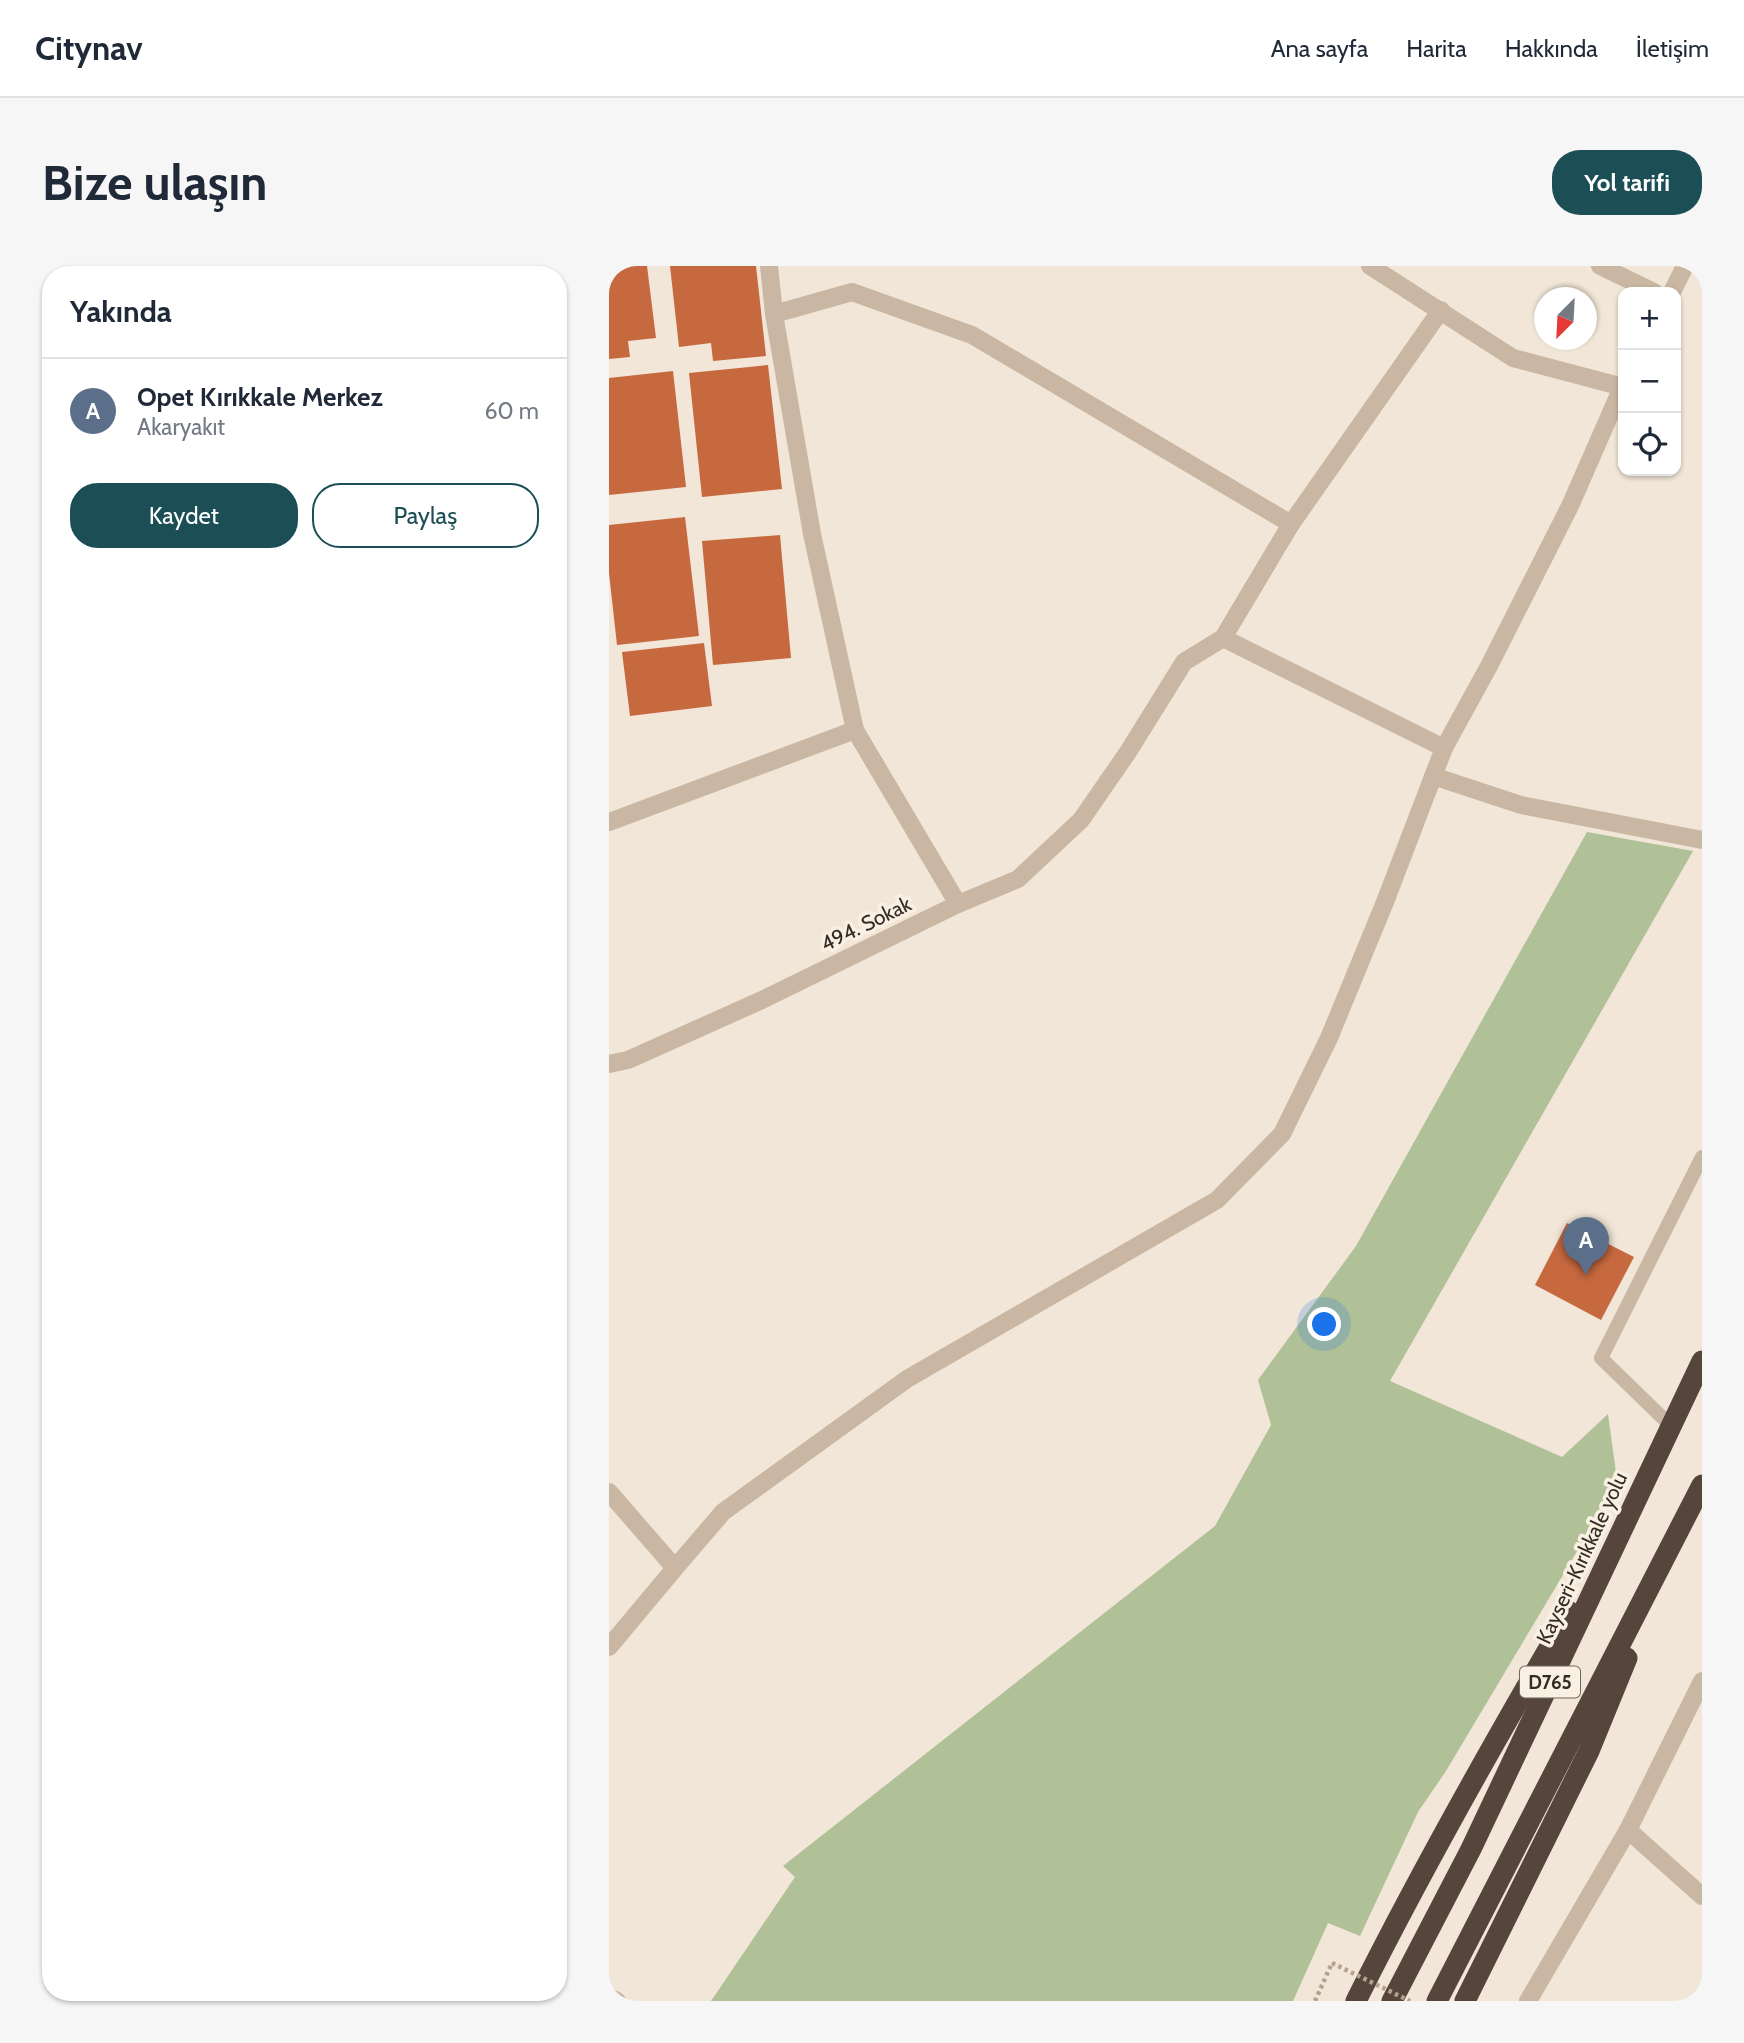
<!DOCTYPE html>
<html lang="tr">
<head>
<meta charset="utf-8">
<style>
  :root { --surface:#fff; --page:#f6f6f7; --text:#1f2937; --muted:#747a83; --line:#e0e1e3; --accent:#1b4e55 }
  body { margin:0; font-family:Cabin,sans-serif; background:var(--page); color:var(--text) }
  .controls { position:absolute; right:21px; top:21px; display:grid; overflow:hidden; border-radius:14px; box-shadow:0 2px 5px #0004 }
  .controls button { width:63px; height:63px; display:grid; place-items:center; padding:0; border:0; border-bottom:2px solid var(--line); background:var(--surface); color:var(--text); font:35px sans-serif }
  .compass { position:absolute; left:925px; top:21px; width:63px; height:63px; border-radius:50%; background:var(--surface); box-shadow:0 2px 5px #0004; rotate:204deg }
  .you { position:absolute; left:716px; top:1059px; width:24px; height:24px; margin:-18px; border:5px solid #fff; border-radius:50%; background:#1a73e8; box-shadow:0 0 0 10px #1a73e833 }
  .badge { display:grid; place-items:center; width:46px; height:46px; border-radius:50%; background:var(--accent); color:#fff; font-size:23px; font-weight:700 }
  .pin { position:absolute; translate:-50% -58px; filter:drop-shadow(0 2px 4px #0008) }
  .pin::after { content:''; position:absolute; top:37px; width:24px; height:21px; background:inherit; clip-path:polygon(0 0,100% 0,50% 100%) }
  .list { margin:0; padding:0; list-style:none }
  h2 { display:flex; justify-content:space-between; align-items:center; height:91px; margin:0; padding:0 28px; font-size:30px }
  h2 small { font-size:23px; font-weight:400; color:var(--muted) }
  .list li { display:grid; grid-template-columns:46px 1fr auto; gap:21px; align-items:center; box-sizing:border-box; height:105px; padding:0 28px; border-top:2px solid var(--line) }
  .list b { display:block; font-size:26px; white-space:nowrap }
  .list p { margin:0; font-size:23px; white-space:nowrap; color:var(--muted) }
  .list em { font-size:23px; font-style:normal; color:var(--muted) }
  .actions { display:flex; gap:14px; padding:21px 28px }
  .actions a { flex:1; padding:16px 0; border:2px solid var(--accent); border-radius:28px; text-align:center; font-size:24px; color:var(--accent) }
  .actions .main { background:var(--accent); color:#fff }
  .icon { flex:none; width:38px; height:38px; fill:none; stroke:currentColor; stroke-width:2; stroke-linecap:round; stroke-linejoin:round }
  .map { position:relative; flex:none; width:1093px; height:1735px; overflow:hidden; border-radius:28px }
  header { display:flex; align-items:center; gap:42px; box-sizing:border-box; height:98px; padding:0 35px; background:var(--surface); border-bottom:2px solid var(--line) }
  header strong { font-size:33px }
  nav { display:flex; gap:38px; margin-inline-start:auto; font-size:24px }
  .intro { display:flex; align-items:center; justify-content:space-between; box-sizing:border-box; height:168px; padding:0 42px }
  h1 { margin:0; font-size:49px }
  .button { padding:18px 32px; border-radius:28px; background:var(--accent); color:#fff; font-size:24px; font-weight:700 }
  main { display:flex; gap:42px; padding:0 42px }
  aside { flex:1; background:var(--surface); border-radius:28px; box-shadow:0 2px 5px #0004 }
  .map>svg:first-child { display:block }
</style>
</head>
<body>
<header>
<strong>Citynav</strong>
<nav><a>Ana sayfa</a><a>Harita</a><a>Hakkında</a><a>İletişim</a></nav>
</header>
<div class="intro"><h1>Bize ulaşın</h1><a class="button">Yol tarifi</a></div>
<main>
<aside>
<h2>Yakında<small></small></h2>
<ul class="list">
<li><span class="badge" style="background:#5c6f8a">A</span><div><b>Opet Kırıkkale Merkez</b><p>Akaryakıt</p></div><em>60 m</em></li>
</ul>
<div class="actions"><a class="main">Kaydet</a><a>Paylaş</a></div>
</aside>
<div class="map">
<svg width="1093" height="1735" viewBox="0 0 1093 1735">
  <rect width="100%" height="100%" fill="#f1e6d7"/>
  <path fill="#b0c097" d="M978 566 1084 585 781 1115 953 1191 999 1148 1008 1214 982 1262 837 1505 809 1546 751 1670 719 1657 684 1735H102L186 1611 174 1600 606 1260 662 1159 649 1114 747 980Z"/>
  <g fill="#c7693f">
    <path d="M0 0H38L47 72 19 75 21 91 0 93Z"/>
    <path d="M61 0H147L157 90 104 95 102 77 70 81Z"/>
    <path d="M159 99 173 223 93 231 80 107Z"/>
    <path d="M64 105 77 221 0 229V112Z"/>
    <path d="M76 251 90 370 8 379 0 307V259Z"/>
    <path d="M171 269 182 392 104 399 93 275Z"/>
    <path d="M95 377 103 440 21 450 13 386Z"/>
    <path d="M958 957 1025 991 992 1054 926 1019Z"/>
  </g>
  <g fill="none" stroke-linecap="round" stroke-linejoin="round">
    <path stroke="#b4a18e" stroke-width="4.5" stroke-dasharray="3.5 3.5" stroke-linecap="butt" d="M706 1735 723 1697"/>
    <path stroke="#c9b7a3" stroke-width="14" d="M1062 1160 992 1092 1093 891"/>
    <g stroke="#c9b7a3" stroke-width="18">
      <path d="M761 0 904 92 1014 121"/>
      <path d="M991 0 1045 26"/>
      <path d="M1063 26 1076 0"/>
      <path d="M165 48 243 26 363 69 682 258 614 372"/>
      <path d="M682 258 832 44"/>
      <path d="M835 482 880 400 961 240 1014 119"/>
      <path d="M824 510 912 539 1093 574"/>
      <path d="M0 556 246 464"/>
      <path d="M0 798 19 794 153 734 349 638 246 464 203 268 165 48 160 0"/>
      <path d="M0 1226 66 1302 114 1246 298 1113 608 934 673 868 720 772 776 636 835 482 614 372 575 396 519 486 472 554 409 613 349 638"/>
      <path d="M0 1381 66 1302"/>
      <path d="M1019 1564 1093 1630"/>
      <path d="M0 1731 8 1735"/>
      <path d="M919 1735 1019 1564 1093 1415"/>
    </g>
    <g stroke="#55453c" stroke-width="21">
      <path d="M747 1735C813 1603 886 1474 961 1346"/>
      <path d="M783 1735 862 1583 1093 1095"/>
      <path d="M828 1735 1093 1219"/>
      <path d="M856 1735 980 1485 1018 1392"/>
    </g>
    <path stroke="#b4a18e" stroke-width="4.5" stroke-dasharray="3.5 3.5" stroke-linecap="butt" d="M723 1697 801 1735"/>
  </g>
  <g text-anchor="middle" stroke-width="7" stroke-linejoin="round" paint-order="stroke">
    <rect fill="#f9f0e3" stroke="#6f665e" stroke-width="2" x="911" y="1400.5" width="60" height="31" rx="5"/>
    <g font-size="19" font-weight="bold" fill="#342b25">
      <text x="941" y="1423">D765</text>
    </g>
    <g font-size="21" fill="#342b25" stroke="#f9f0e3">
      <text transform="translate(257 658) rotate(-26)" y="7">494. Sokak</text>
      <text transform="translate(973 1292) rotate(-65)" y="7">Kayseri-Kırıkkale yolu</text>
    </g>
  </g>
</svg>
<div class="controls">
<button>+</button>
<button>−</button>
<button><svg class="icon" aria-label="locate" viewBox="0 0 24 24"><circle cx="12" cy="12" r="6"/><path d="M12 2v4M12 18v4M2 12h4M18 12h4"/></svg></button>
</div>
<svg class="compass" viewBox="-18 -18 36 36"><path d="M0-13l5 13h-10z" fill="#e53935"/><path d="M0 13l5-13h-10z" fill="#747a83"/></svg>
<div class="you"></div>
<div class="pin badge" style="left:977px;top:1009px;background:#5c6f8a">A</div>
</div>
</main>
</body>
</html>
